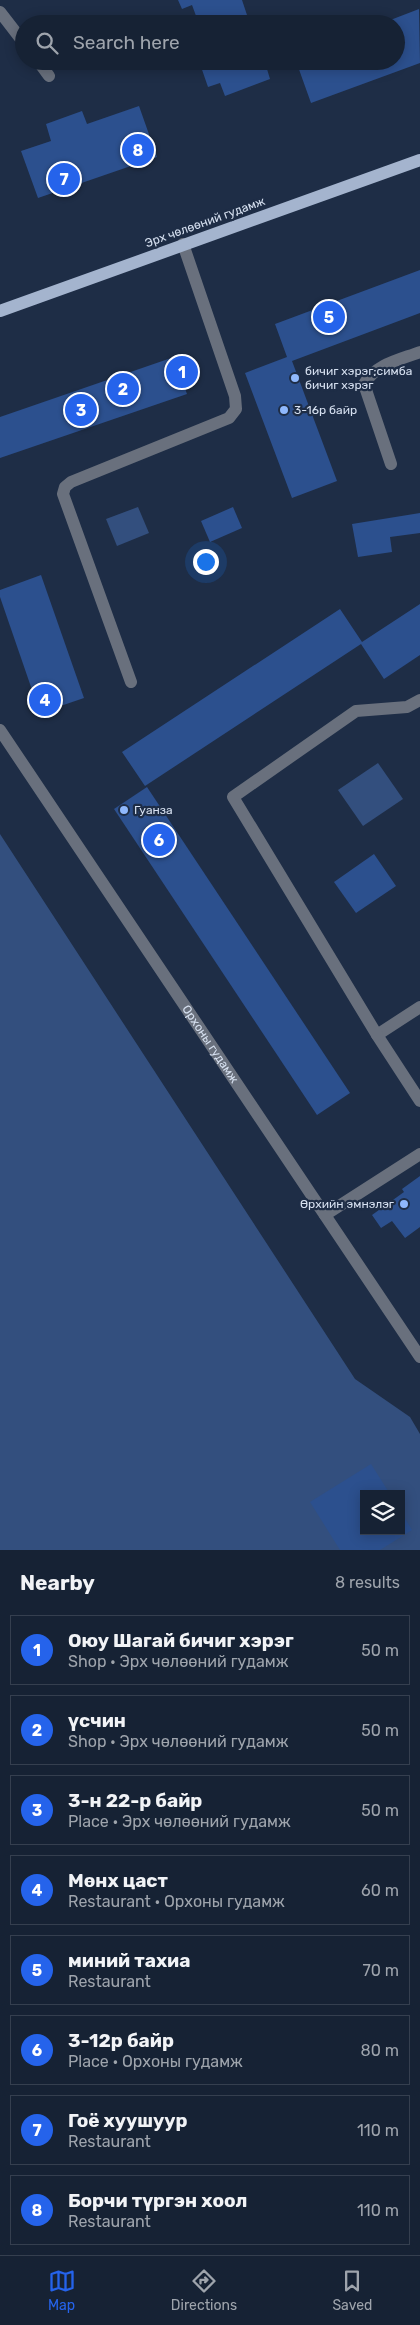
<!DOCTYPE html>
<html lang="en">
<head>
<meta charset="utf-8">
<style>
  :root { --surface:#162234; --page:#1f2a3c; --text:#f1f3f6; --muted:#9ea4ac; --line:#353f4f; --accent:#2563eb }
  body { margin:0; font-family:Rubik,sans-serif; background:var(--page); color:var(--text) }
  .controls { position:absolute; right:15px; bottom:15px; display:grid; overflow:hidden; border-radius:0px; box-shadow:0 2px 12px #0003 }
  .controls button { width:45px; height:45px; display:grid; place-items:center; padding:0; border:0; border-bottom:1px solid var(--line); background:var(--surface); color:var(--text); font:25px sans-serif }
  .you { position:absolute; left:205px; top:561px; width:18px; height:18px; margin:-12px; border:4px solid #fff; border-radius:50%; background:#1a73e8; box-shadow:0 0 0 8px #1a73e833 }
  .badge { display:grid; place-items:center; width:32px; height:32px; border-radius:50%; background:var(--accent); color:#fff; font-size:16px; font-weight:700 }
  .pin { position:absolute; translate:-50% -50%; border:2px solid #fff; box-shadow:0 1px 5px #0006 }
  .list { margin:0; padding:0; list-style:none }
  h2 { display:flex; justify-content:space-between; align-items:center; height:65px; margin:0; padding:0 20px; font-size:21px }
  h2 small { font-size:16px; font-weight:400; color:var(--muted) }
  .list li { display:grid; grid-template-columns:32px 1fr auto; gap:15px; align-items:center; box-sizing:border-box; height:70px; margin:0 10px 10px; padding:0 10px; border:1px solid var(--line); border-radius:0px }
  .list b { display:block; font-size:19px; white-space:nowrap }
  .list p { margin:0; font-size:16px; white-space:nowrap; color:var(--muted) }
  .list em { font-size:16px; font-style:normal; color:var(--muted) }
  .icon { flex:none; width:28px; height:28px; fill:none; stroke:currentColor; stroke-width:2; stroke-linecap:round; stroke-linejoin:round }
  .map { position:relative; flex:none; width:420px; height:1550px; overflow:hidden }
  .search { position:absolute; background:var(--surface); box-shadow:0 2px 12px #0003; left:15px; right:15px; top:15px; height:55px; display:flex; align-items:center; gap:12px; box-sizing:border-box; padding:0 18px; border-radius:28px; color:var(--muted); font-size:19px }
  .sheet { height:705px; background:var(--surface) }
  nav { display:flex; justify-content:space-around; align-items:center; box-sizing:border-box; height:70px; border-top:1px solid var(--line); background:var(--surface); font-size:14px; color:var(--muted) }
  nav a { display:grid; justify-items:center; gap:2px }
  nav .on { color:var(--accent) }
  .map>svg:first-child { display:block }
</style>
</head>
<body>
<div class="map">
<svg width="420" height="1550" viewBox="0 0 420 1550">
  <rect width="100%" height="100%" fill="#1e2d46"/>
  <g fill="#334f7e" fill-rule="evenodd">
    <path d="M138 507 149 533 117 546 106 519Z"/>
    <path d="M378 763 403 799 363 826 338 790Z"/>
    <path d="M0 834 355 1379 410 1417 420 1434V1550H0ZM364 1494H401V1531H364Z"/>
  </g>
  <g fill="#2c508e">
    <path d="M178 0H242L250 24 261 19 263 24H199L192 5 182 9Z"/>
    <path d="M419 9 420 63 311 103 296 61H396V24H380Z"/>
    <path d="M199 61H276L278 65 267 69 270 79 225 96 220 83 208 87Z"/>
    <path d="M139 106 157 157 38 198 21 151 51 141 46 124 82 111 87 124Z"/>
    <path d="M420 270V313L292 361 337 481 292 498 245 373 287 357 275 324Z"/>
    <path d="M174 357 187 394 0 458V417Z"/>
    <path d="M233 507 242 528 210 542 201 521Z"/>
    <path d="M420 513V533L390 537 392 552 358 557 352 524Z"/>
    <path d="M41 575 84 698 40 713 0 597V590Z"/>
    <path d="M420 604V655L384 679 361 644 145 786 122 752 340 609 362 642Z"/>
    <path d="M147 787 350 1093 317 1115 114 809Z"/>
    <path d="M374 854 396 886 356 913 334 882Z"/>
    <path d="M420 1176V1227L405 1238 392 1221 381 1228 372 1215 404 1192 402 1189Z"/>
    <path d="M371 1464 390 1494H364V1531H401V1512L412 1530 380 1550H340L310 1502Z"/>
  </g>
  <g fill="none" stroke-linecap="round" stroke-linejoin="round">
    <g stroke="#69707d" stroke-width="12">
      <path d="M0 12 24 43"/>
      <path d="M38 61 49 76"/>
      <path d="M391 464 364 384C376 364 399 360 420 352"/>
      <path d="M131 682 63 494 65 487 71 482 229 418 236 409 235 396 183 244"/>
      <path id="s1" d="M0 730 420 1357"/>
      <path d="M420 1007 377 1035 420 1101"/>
      <path d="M377 1035 233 797 356 711 407 707 420 700"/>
      <path d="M325 1215 420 1154"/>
    </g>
    <path stroke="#a4b4ce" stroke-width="12" d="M0 311 420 160"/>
  </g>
  <g fill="#8fb8fd" stroke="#1e2d46" stroke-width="2">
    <circle cx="295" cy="378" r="5"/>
    <circle cx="284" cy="410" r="5"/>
    <circle cx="124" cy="810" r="5"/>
    <circle cx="404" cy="1204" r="5"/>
  </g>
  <g text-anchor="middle" stroke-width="4.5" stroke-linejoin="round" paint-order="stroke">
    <g font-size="12" fill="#d6e0f0" stroke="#1e2d46">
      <text transform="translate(205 222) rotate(-20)" y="4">Эрх чөлөөний гудамж</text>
      <text dy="4" stroke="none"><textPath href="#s1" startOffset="378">Орхоны гудамж</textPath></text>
    </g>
    <g font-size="12" fill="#d6e0f0" stroke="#1e2d46" text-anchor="start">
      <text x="305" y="375">бичиг хэрэг;симба<tspan x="305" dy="14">бичиг хэрэг</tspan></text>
      <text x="294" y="414">3-16р байр</text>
      <text x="134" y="814">Гуанза</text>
      <text x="394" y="1208" text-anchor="end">Өрхийн эмнэлэг</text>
    </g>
  </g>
</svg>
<div class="controls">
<button><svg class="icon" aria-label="layers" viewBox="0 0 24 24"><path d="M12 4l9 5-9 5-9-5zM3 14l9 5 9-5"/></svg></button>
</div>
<div class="you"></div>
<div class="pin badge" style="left:182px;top:372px">1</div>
<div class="pin badge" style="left:123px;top:389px">2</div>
<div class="pin badge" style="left:81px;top:410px">3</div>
<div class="pin badge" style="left:45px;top:700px">4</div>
<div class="pin badge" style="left:329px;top:317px">5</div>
<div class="pin badge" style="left:159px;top:840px">6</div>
<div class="pin badge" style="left:64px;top:179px">7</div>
<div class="pin badge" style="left:138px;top:150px">8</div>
<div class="search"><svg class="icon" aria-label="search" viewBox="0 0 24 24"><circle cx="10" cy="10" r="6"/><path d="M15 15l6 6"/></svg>Search here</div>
</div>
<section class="sheet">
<h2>Nearby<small>8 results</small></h2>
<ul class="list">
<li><span class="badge">1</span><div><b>Оюу Шагай бичиг хэрэг</b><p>Shop · Эрх чөлөөний гудамж</p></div><em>50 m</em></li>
<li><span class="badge">2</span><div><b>үсчин</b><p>Shop · Эрх чөлөөний гудамж</p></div><em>50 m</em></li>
<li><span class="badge">3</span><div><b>3-н 22-р байр</b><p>Place · Эрх чөлөөний гудамж</p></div><em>50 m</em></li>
<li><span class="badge">4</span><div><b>Мөнх цаст</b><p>Restaurant · Орхоны гудамж</p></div><em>60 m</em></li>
<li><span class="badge">5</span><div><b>миний тахиа</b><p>Restaurant</p></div><em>70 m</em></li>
<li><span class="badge">6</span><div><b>3-12р байр</b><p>Place · Орхоны гудамж</p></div><em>80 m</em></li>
<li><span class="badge">7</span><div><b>Гоё хуушуур</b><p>Restaurant</p></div><em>110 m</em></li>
<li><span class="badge">8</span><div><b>Борчи түргэн хоол</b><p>Restaurant</p></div><em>110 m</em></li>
</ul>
</section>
<nav>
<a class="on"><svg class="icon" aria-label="map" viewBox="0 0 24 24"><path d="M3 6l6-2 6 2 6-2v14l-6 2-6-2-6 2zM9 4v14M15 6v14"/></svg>Map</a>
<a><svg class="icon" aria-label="directions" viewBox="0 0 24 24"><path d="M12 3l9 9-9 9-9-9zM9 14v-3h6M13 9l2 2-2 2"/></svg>Directions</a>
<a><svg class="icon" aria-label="saved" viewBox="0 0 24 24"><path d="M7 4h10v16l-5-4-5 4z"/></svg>Saved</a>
</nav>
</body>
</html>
